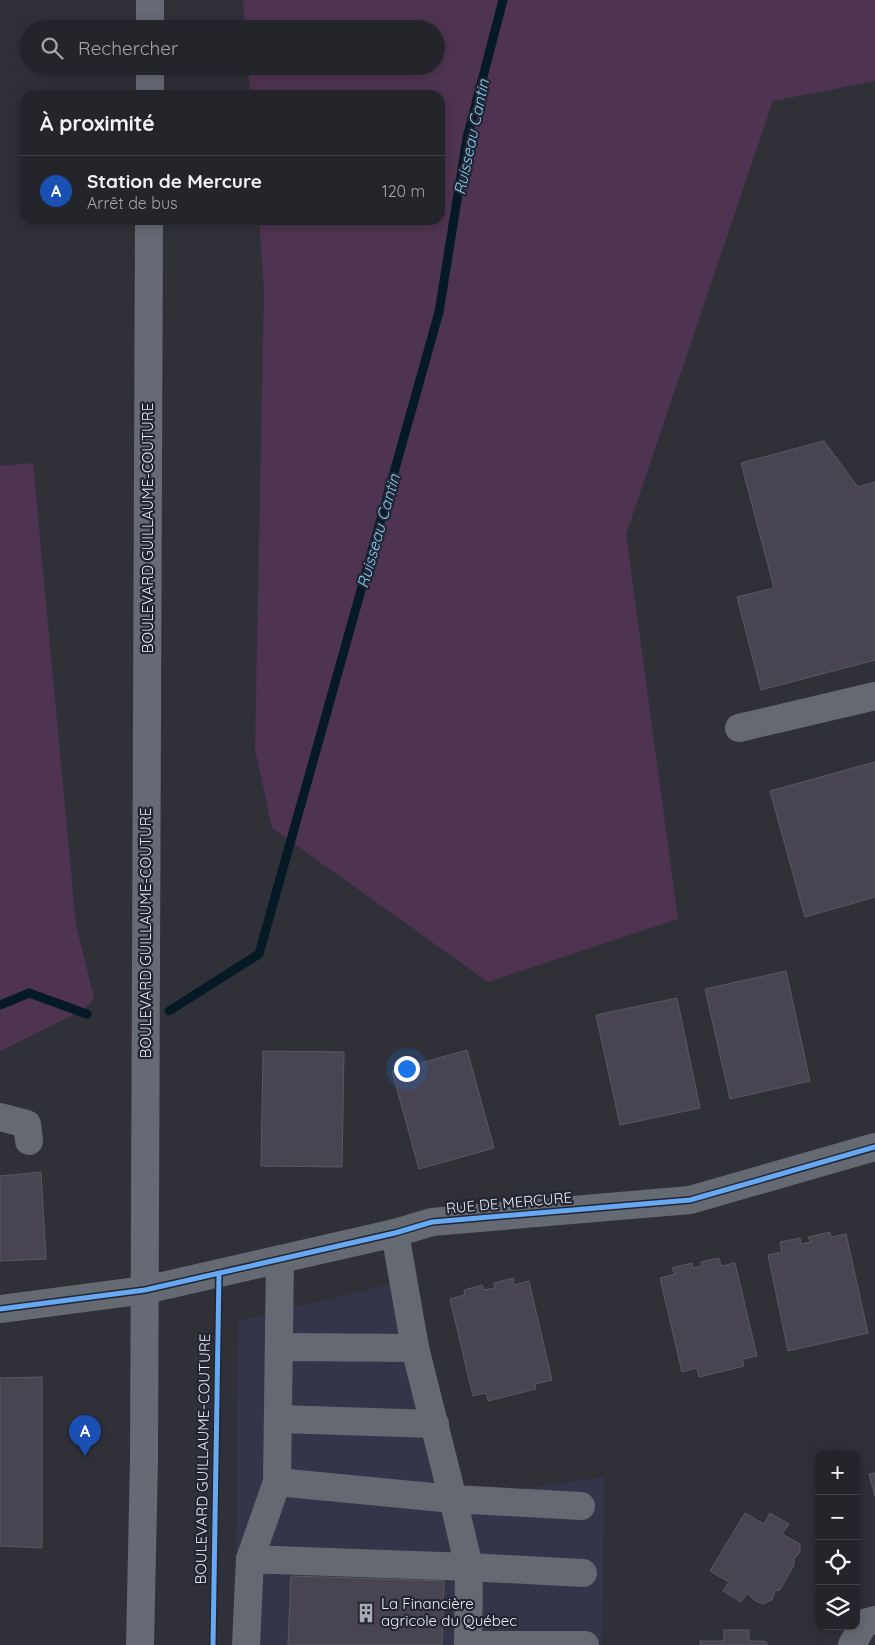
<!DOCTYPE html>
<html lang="fr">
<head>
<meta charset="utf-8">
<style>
  :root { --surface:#24252a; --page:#303136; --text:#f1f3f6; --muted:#a3a5a8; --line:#414247; --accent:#95b2f1 }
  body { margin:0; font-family:Quicksand,sans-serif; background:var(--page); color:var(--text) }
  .controls { position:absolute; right:15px; bottom:15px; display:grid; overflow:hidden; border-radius:10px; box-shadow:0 2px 12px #0003 }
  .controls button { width:45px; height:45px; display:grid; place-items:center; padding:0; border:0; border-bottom:1px solid var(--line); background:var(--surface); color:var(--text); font:25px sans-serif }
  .you { position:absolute; left:406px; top:1068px; width:18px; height:18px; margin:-12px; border:4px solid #fff; border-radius:50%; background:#1a73e8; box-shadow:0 0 0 8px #1a73e833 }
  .badge { display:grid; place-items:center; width:32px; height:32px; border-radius:50%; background:var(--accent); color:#fff; font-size:16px; font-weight:700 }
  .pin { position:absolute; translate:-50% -41px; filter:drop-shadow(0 1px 2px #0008) }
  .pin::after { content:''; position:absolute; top:26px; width:18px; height:15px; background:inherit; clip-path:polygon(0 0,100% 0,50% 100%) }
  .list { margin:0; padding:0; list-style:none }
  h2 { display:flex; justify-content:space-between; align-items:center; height:65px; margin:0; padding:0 20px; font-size:21px }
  h2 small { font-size:16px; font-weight:400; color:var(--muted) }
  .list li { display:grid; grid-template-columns:32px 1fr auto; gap:15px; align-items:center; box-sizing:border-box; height:70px; padding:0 20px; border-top:1px solid var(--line) }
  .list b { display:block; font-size:19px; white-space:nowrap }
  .list p { margin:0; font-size:16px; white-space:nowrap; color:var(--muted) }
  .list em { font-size:16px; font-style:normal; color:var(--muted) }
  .icon { flex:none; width:28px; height:28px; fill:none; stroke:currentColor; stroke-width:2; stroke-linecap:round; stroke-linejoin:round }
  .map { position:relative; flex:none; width:875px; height:1645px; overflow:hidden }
  .search { position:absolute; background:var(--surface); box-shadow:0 2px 12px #0003; left:20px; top:20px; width:425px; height:55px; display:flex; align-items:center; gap:12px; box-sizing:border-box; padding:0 18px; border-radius:28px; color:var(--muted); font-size:19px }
  .panel { position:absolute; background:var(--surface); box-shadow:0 2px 12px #0003; left:20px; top:90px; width:425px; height:135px; border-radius:15px }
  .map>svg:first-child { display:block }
</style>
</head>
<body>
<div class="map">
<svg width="875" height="1645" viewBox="0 0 875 1645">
  <rect width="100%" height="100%" fill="#303138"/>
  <path fill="#333648" d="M416 1278 461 1497 604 1477 602 1645H236L238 1321Z"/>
  <g fill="#4e3450">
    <path d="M243 0H875V81L773 101 626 534 678 919 488 982 272 828 255 749 264 289 259 220H440V95H250L248 66H436V29H245Z"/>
    <path d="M33 463 76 925 94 998 83 1010 0 1051V466Z"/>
  </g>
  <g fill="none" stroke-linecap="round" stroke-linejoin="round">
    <g stroke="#051a25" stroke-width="9">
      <path d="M0 1005 29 993 87 1014"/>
      <path d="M169 1011 259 954 439 312 467 138 503 0"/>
    </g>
  </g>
  <g fill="#484451" stroke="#59595f">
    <path d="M824 441 858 487 875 482V660L761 690 737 597 774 588 741 463Z"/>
    <path d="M875 762V897L805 917 770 791Z"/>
    <path d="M786 971 810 1081 730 1099 705 989Z"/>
    <path d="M677 998 700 1108 620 1125 596 1015Z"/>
    <path d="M467 1050 494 1148 419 1169 392 1071Z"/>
    <path d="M263 1051 344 1052 342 1167 261 1166Z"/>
    <path d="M41 1172 46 1259 0 1261V1176Z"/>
    <path d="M830 1232 831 1237 846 1234 868 1333 788 1351 768 1255 782 1252 780 1242 800 1238 801 1244 811 1242 808 1237Z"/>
    <path d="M719 1258 721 1266 735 1263 757 1356 742 1359 744 1366 699 1377 697 1368 682 1372 660 1278 675 1274 672 1268 692 1263 693 1268 702 1266 701 1262Z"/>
    <path d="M513 1278 514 1285 529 1281 552 1380 535 1384 536 1389 488 1401 486 1393 473 1396 450 1299 465 1295 464 1290 482 1285 484 1290 495 1288 494 1283Z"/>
    <path d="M42 1377V1548L0 1546V1378Z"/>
    <path d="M875 1473V1496L869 1474Z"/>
    <path d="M745 1513 764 1524 770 1513 789 1524 782 1534 800 1544V1552L794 1559V1565L780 1590 775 1591 772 1600 763 1604 754 1600 747 1593 741 1602 723 1591 729 1582 710 1571Z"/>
    <path d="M291 1576 444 1581 442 1645H288Z"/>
    <path d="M724 1630H749V1641H765L768 1645H700V1641H724Z"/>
  </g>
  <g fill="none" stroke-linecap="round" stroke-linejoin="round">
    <g stroke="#656a72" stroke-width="28">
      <path d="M739 728 875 696"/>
      <path d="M0 1117 27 1124 29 1141"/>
      <path d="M395 1233 415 1348 453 1499 581 1506"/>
      <path d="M0 1309 145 1290 395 1233 432 1222 690 1200 875 1147"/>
      <path d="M279 1347 415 1348"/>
      <path d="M279 1419 435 1424"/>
      <path d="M250 1559 277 1482"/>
      <path d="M246 1645 250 1559 469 1567 453 1499 277 1482 280 1259"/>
      <path d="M468 1645 469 1567 583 1573"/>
      <path d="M468 1645H585"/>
      <path d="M852 1645 864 1623 875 1620"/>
    </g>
    <g stroke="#666a74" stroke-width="28">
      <path d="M150 29V0"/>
      <path d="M150 95V66"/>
      <path d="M140 1645 144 1460 149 220"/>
    </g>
    <defs>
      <g id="cycleway">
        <path d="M0 1309 145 1290 395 1233 432 1222 690 1200 875 1147"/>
        <path d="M213 1645 219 1273"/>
      </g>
    </defs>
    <use href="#cycleway" stroke="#232532" stroke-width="8"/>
    <use href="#cycleway" stroke="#66a8f1" stroke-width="5"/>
  </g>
  <defs>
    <symbol id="building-bare" viewBox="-9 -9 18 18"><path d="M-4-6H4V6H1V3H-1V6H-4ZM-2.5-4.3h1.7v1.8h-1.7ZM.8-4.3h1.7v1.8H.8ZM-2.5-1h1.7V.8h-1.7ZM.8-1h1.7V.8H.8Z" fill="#a9abb3" stroke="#232532" stroke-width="2.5" paint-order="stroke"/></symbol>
  </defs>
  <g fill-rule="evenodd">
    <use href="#building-bare" x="352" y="1599" width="28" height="28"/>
  </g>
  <g text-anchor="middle" stroke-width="4.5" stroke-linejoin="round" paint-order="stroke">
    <g font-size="15" fill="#eaecf5" stroke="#232532">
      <text transform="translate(148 528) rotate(-90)" y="5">BOULEVARD GUILLAUME-COUTURE</text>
      <text transform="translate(146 933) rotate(-90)" y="5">BOULEVARD GUILLAUME-COUTURE</text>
      <text transform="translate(509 1203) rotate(-5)" y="5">RUE DE MERCURE</text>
      <text transform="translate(203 1459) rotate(-89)" y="5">BOULEVARD GUILLAUME-COUTURE</text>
    </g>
    <g font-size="15" fill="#eaecf5" stroke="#232532" text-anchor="start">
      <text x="381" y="1609">La Financière<tspan x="381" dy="17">agricole du Québec</tspan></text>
    </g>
    <g font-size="16" font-style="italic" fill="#80d2fa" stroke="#232532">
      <text transform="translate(471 137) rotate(-78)" y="6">Ruisseau Cantin</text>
      <text transform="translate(378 531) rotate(-74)" y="6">Ruisseau Cantin</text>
    </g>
  </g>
</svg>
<div class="controls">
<button>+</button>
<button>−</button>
<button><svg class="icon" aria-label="locate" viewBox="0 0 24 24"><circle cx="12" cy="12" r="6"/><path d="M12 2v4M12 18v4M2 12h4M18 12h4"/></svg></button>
<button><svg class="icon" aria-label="layers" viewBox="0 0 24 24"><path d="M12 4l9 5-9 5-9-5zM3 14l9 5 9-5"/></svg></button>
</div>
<div class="you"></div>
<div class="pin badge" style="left:85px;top:1456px;background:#1a4fb4">A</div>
<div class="search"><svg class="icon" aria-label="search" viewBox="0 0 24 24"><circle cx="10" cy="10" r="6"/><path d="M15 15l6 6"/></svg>Rechercher</div>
<section class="panel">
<h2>À proximité<small></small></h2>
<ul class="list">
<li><span class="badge" style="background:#1a4fb4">A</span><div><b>Station de Mercure</b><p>Arrêt de bus</p></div><em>120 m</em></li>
</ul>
</section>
</div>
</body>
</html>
